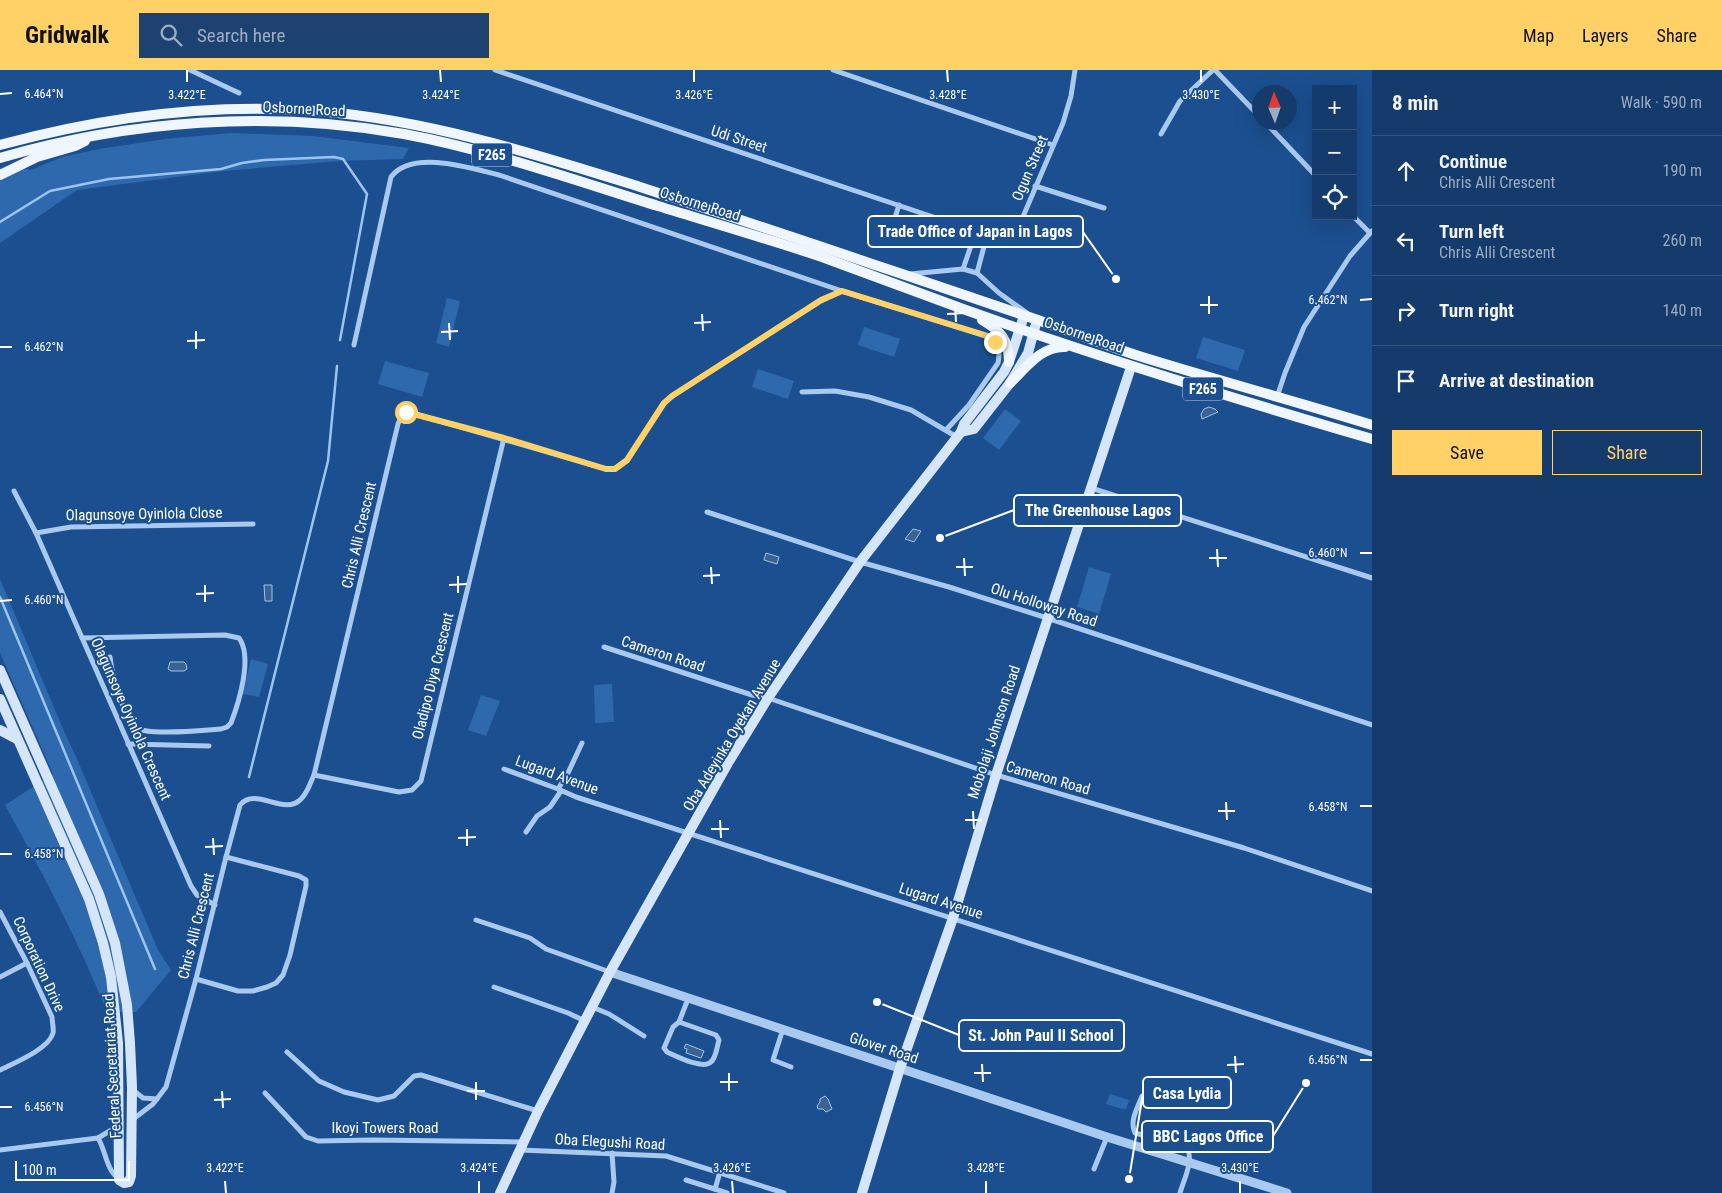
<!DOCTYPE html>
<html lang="en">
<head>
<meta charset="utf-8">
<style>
  :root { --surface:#143b6b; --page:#1d4271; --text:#f1f3f6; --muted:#9dadc1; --line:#33557e; --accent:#ffd166 }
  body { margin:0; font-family:"Roboto Condensed",sans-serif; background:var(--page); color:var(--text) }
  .controls { position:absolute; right:15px; top:15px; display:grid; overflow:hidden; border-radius:0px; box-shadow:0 5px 20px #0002 }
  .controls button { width:45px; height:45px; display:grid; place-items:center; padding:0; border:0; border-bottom:1px solid var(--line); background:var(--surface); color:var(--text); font:25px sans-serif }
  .compass { position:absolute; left:1252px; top:15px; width:45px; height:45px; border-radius:50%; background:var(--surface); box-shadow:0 5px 20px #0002; rotate:358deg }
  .scale { position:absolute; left:15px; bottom:12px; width:115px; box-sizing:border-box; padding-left:5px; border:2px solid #fff; border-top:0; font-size:14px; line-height:18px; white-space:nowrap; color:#fff; -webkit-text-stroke:4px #1b4f8f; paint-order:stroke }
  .stop { position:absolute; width:15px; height:15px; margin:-11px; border:4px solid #ffd166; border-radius:50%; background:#fff }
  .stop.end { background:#ffd166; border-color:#fff; box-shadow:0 1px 5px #0008 }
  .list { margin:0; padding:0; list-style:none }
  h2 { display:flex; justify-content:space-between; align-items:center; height:65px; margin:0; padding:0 20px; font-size:21px }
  h2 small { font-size:16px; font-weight:400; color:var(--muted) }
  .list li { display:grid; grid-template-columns:32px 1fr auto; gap:15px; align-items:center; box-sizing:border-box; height:70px; padding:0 20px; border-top:1px solid var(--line) }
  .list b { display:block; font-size:19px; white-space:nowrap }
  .list p { margin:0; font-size:16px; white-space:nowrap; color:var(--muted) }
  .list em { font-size:16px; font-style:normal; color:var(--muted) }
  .actions { display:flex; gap:10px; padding:15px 20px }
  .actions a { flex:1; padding:11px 0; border:1px solid var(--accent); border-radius:0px; text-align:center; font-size:18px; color:var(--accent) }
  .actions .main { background:var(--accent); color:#111 }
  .icon { flex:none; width:28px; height:28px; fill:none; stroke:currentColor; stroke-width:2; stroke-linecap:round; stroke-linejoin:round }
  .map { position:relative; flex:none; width:1372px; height:1123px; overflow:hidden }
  header { display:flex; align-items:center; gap:30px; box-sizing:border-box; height:70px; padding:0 25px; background:var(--accent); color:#111 }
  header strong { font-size:24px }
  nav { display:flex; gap:28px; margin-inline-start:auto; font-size:18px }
  .search { width:350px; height:45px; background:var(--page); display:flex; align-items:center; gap:12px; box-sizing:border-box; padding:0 18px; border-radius:0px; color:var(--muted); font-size:19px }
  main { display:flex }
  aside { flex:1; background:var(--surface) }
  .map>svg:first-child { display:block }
</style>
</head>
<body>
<header>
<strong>Gridwalk</strong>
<div class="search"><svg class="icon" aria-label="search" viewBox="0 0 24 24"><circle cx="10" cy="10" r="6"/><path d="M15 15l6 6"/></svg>Search here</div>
<nav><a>Map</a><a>Layers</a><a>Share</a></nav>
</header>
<main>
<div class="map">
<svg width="1372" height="1123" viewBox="0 0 1372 1123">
  <rect width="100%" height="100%" fill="#1b4f8f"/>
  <g fill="#2e69ad">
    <path d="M231 63 313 66 409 78 403 89 340 91 223 101 77 120 0 173V98L9 95 31 100 62 87 99 79 165 69Z"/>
    <path d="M447 228 460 231 449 277 436 273Z"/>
    <path d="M864 257 900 269 894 287 858 275Z"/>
    <path d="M1203 267 1245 280 1238 301 1196 288Z"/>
    <path d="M385 291 429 303 422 327 378 314Z"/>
    <path d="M758 299 794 311 788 329 752 317Z"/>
    <path d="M1005 339 1021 351 999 380 983 368Z"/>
    <path d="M1089 497 1111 504 1099 544 1077 537Z"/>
    <path d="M0 509 63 659 77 689 158 880 171 900 136 942H107C78 870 42 802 5 735L53 704 0 583Z"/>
    <path d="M251 589 268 594 259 627 243 624Z"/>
    <path d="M612 614 614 652 595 653 594 615Z"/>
    <path d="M481 625 500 631 486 666 468 660Z"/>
    <path d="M1110 1024 1129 1030 1126 1040 1106 1034Z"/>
  </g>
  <g fill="#3c6290" stroke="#9cc4f0">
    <path d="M1209 337 1215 339 1218 342 1202 349 1201 344 1204 339Z"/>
    <path d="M913 459 921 461 914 472 905 469Z"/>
    <path d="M766 483 779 487 777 494 764 490Z"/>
    <path d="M264 515H272V531H265Z"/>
    <path d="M170 592H184L186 594 187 599 184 601H171L168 599Z"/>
    <path d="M686 974 704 981 701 988 686 983 687 979 684 978Z"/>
    <path d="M825 1026 828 1029 832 1039 826 1042 823 1039H818L817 1036 820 1032V1029Z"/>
  </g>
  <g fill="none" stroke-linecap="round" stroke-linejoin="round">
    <g stroke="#9cc4f0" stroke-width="2.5">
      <path d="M0 152 50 121 109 109 221 99 242 93 264 90 334 87 343 89 367 124 340 270"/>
      <path d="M0 527 155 899"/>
      <path d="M249 707 328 391 337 296"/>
    </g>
    <g stroke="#a9c9ee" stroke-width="5">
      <path d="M190 0 239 23"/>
      <path d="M495 0 987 165C997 166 1009 172 1016 163L1063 53 1071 26 1075 0"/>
      <path d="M833 0 1053 75"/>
      <path d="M1215 0 1260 47"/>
      <path d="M1265 52 1316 106"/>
      <path d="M1161 64 1180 31 1213 0"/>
      <path d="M1035 116 1104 138"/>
      <path d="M1353 146 1370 163"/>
      <path d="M892 157 899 135"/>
      <path d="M963 199 976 161"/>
      <path d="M977 203 987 165"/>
      <path d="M910 204 963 199 977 203 999 223 1027 243"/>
      <path d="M354 275 391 107C411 79 471 98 499 105L842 221 992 268C999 276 1000 283 998 293L969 335 946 360"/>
      <path d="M802 322 835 321 869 327 911 340 957 367"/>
      <path d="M1277 327 1285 303 1304 257 1350 186 1372 161"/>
      <path d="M1091 418 1372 508"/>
      <path d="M14 421 36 463 191 816 197 825 215 835"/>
      <path d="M707 442 860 492 949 517 1047 548 1372 655"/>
      <path d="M36 463 71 457 253 454"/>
      <path d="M82 568 225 565 239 568C253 587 239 632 231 653L227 657 221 659C205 660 148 666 137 658 123 649 112 604 110 587"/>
      <path d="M604 577 752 625 768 628 996 705 1244 778 1372 821"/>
      <path d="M128 674 209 676"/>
      <path d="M504 699 558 719 576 727 1372 984"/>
      <path d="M314 705 399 722 412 720 421 711 504 368"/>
      <path d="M558 719 568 703 582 673"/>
      <path d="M526 762 537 746 550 737 561 721"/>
      <path d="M0 842 27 893 52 947C52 952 54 958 53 963 49 979 14 993 0 1000"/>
      <path d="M476 850 530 868 546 879 610 902"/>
      <path d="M0 907 27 893"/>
      <path d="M196 909 238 921H253L267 917 276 913 283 905 290 885 306 816V810L299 806 226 787"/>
      <path d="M494 917 568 943 585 951"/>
      <path d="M592 937 609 944 644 966"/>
      <path d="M679 952 716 965 719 970C717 977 716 988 711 992 703 1000 676 986 667 982L664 978 673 957 679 952 688 929"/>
      <path d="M783 959 773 990 791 997"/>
      <path d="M287 982 319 1011 344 1022 378 1030 394 1026 414 1006 421 1005 538 1041"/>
      <path d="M133 1020 143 1028 157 1029"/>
      <path d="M265 1023 306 1067 318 1071 373 1070 523 1072"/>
      <path d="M1142 1026C1138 1037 1129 1051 1135 1063L1187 1077C1194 1091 1184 1109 1180 1123"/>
      <path d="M132 1050 153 1034 166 1017 196 909 226 787 240 735C256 716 284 747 301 729 308 722 310 713 314 705L398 354 402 345 406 342 412 343 606 399H615L627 391 664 333 672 326 821 231 842 221"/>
      <path d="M98 1068C106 1081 106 1100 119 1109"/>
      <path d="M0 1080 98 1068 118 1056"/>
      <path d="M520 1080 666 1086 784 1123"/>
      <path d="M612 1083 614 1112 612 1123"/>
      <path d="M1094 1099 1107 1067"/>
      <path d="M686 1110 727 1123"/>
      <path d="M715 1119 720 1102"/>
    </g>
    <path stroke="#a9c9ee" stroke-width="9" d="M610 902 1107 1067 1287 1123"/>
    <g stroke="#d6e6fa" stroke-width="10">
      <path d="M961 362 974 359 1010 313 1028 283 1037 250"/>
      <path d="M0 600 99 824 115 873 127 935 130 973 132 1017 131 1106 129 1112 124 1113 119 1110 118 973 111 907 103 873 89 829 0 629"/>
      <path d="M0 660 17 669"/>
      <path d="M500 1123 538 1041 610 902 728 693 768 628 860 492 961 362 964 354 1004 302 1009 292 1024 246"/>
      <path d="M862 1123 900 998 953 848 996 705 1131 297"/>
    </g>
    <g stroke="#f0f6ff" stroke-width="10">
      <path d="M0 75C103 47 211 33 318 41 426 50 529 82 631 114 713 141 794 167 875 195 930 213 984 232 1038 250 1072 262 1105 275 1139 286 1216 310 1295 331 1372 355"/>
      <path d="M0 88C130 50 270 40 404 64 490 80 574 110 658 136 713 153 768 169 822 187 869 204 916 222 963 239 1098 287 1235 329 1372 369"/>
      <path d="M0 105 37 87 75 76 85 71"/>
      <path d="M982 250C1001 261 1009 270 1009 292"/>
      <path d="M1010 313C1026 298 1041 276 1065 277"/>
    </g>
  </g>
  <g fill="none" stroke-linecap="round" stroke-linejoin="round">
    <path stroke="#ffd166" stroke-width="6" d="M406 342 504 368 606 399H615L627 390 664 333 672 326 821 230 842 221 988 266 995 272"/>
  </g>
  <path fill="none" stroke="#fff" stroke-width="2" d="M187 0V12M440 0 441 12M694 0V12M947 0 948 12M1201 0V12M0 24 12 23M1209 226V244M1360 230 1372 229M955 235 956 252M1200 235H1218M702 244 703 261M947 244 964 243M449 253 450 270M694 253 711 252M196 261V279M441 262 458 261M187 271 205 270M0 277H12M1217 479 1218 497M1360 483H1372M964 488 965 506M1209 488H1227M711 497 712 514M956 497H973M458 506V523M703 506 720 505M205 515V532M449 515 467 514M196 524 214 523M0 531 12 530M1226 732 1227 750M1360 736H1372M973 741 974 759M1218 741H1235M720 750 721 768M965 750H982M467 759V776M711 759H729M213 768 214 785M458 768 476 767M205 777 223 776M0 784H12M1235 986 1236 1003M1360 990H1372M982 994 983 1012M1227 995 1244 994M729 1003V1021M974 1003H991M476 1012V1030M720 1012H738M222 1021 223 1038M467 1021H485M214 1030 231 1029M0 1037H12M225 1111 226 1123M479 1111V1123M732 1111 733 1123M986 1111V1123M1240 1111V1123"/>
  <g text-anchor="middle" stroke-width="4" stroke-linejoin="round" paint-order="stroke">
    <g fill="#1b4f8f" stroke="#bbcadd" stroke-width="1">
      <rect x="472" y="73.5" width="40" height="23" rx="4"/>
      <rect x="1183" y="307.5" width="40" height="23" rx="4"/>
    </g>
    <g font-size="14" font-weight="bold" fill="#fff">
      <text x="492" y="90">F265</text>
      <text x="1203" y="324">F265</text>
    </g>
    <g font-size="15" fill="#fff" stroke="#1b4f8f">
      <text transform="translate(304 39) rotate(3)" y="5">Osborne Road</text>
      <text transform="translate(739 69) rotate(18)" y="5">Udi Street</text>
      <text transform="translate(1030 98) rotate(-67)" y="5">Ogun Street</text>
      <text transform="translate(700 134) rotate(17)" y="5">Osborne Road</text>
      <text transform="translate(1084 265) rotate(19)" y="5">Osborne Road</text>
      <text transform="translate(144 444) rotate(-1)" y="5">Olagunsoye Oyinlola Close</text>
      <text transform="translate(359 465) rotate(-77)" y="5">Chris Alli Crescent</text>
      <text transform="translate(1044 535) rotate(18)" y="5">Olu Holloway Road</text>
      <text transform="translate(663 584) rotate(18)" y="5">Cameron Road</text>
      <text transform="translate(433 606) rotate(-76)" y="5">Oladipo Diya Crescent</text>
      <text transform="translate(131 649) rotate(66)" y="5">Olagunsoye Oyinlola Crescent</text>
      <text transform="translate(994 662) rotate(-72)" y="5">Mobolaji Johnson Road</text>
      <text transform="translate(732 665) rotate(-59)" y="5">Oba Adeyinka Oyekan Avenue</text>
      <text transform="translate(557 705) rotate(20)" y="5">Lugard Avenue</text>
      <text transform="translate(1048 708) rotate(16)" y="5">Cameron Road</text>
      <text transform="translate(941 831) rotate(18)" y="5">Lugard Avenue</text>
      <text transform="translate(196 856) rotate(-76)" y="5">Chris Alli Crescent</text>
      <text transform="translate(39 894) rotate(65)" y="5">Corporation Drive</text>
      <text transform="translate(884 978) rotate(18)" y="5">Glover Road</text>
      <text transform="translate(112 996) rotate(-93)" y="5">Federal Secretariat Road</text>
      <text x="385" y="1063">Ikoyi Towers Road</text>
      <text transform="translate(610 1072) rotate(3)" y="5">Oba Elegushi Road</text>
    </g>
  </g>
  <g font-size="12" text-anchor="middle" fill="#fff" stroke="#1b4f8f" stroke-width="4" stroke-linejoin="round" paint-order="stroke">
    <text x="44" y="28">6.464°N</text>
    <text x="187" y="29">3.422°E</text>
    <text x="441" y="29">3.424°E</text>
    <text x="694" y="29">3.426°E</text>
    <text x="948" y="29">3.428°E</text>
    <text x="1201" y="29">3.430°E</text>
    <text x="1328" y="234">6.462°N</text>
    <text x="44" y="281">6.462°N</text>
    <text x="1328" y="487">6.460°N</text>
    <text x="44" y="534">6.460°N</text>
    <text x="1328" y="741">6.458°N</text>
    <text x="44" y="788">6.458°N</text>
    <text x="1328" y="994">6.456°N</text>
    <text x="44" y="1041">6.456°N</text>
    <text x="479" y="1102">3.424°E</text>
    <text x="732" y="1102">3.426°E</text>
    <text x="1240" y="1102">3.430°E</text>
    <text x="225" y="1102">3.422°E</text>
    <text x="986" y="1102">3.428°E</text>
  </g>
  <path fill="none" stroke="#fff" stroke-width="2" d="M1116 209L1083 162M940 468L1014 440M877 932L959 965M1129 1109L1143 1023M1306 1013L1273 1066"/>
  <g fill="#fff" stroke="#1b4f8f" stroke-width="2">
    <circle cx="1116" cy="209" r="5"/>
    <circle cx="940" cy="468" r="5"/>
    <circle cx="877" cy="932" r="5"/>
    <circle cx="1129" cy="1109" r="5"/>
    <circle cx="1306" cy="1013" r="5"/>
  </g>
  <g fill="#1b4f8f" stroke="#fff" stroke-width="2">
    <rect x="868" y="146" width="215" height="31" rx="5"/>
    <rect x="1014" y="425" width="167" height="31" rx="5"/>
    <rect x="959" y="950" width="165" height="31" rx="5"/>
    <rect x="1143" y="1007" width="88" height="31" rx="5"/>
    <rect x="1142" y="1051" width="131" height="31" rx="5"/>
  </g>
  <g font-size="16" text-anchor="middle" font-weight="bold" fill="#fff">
    <text x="975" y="167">Trade Office of Japan in Lagos</text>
    <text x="1098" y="446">The Greenhouse Lagos</text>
    <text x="1041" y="971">St. John Paul II School</text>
    <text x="1187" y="1029">Casa Lydia</text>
    <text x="1208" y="1072">BBC Lagos Office</text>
  </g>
</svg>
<div class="controls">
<button>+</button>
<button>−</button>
<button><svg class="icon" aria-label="locate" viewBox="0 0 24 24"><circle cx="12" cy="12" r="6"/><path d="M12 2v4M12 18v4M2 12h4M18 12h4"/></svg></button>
</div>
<svg class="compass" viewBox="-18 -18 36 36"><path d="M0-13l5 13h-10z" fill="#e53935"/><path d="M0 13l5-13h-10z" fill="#9dadc1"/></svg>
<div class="scale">100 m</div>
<div class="stop" style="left:406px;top:342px"></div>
<div class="stop end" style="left:995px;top:272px"></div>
</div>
<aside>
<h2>8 min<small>Walk · 590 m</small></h2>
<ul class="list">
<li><svg class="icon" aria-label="ahead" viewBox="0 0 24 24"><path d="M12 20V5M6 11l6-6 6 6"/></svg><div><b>Continue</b><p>Chris Alli Crescent</p></div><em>190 m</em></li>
<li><svg class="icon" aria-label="left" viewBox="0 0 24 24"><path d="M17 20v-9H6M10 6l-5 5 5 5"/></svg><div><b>Turn left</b><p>Chris Alli Crescent</p></div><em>260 m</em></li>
<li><svg class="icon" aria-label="right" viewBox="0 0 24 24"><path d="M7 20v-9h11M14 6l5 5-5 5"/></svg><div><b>Turn right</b></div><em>140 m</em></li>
<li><svg class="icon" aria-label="arrive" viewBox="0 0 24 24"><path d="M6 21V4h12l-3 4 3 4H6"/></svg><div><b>Arrive at destination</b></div></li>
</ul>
<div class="actions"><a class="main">Save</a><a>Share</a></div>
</aside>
</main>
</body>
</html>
